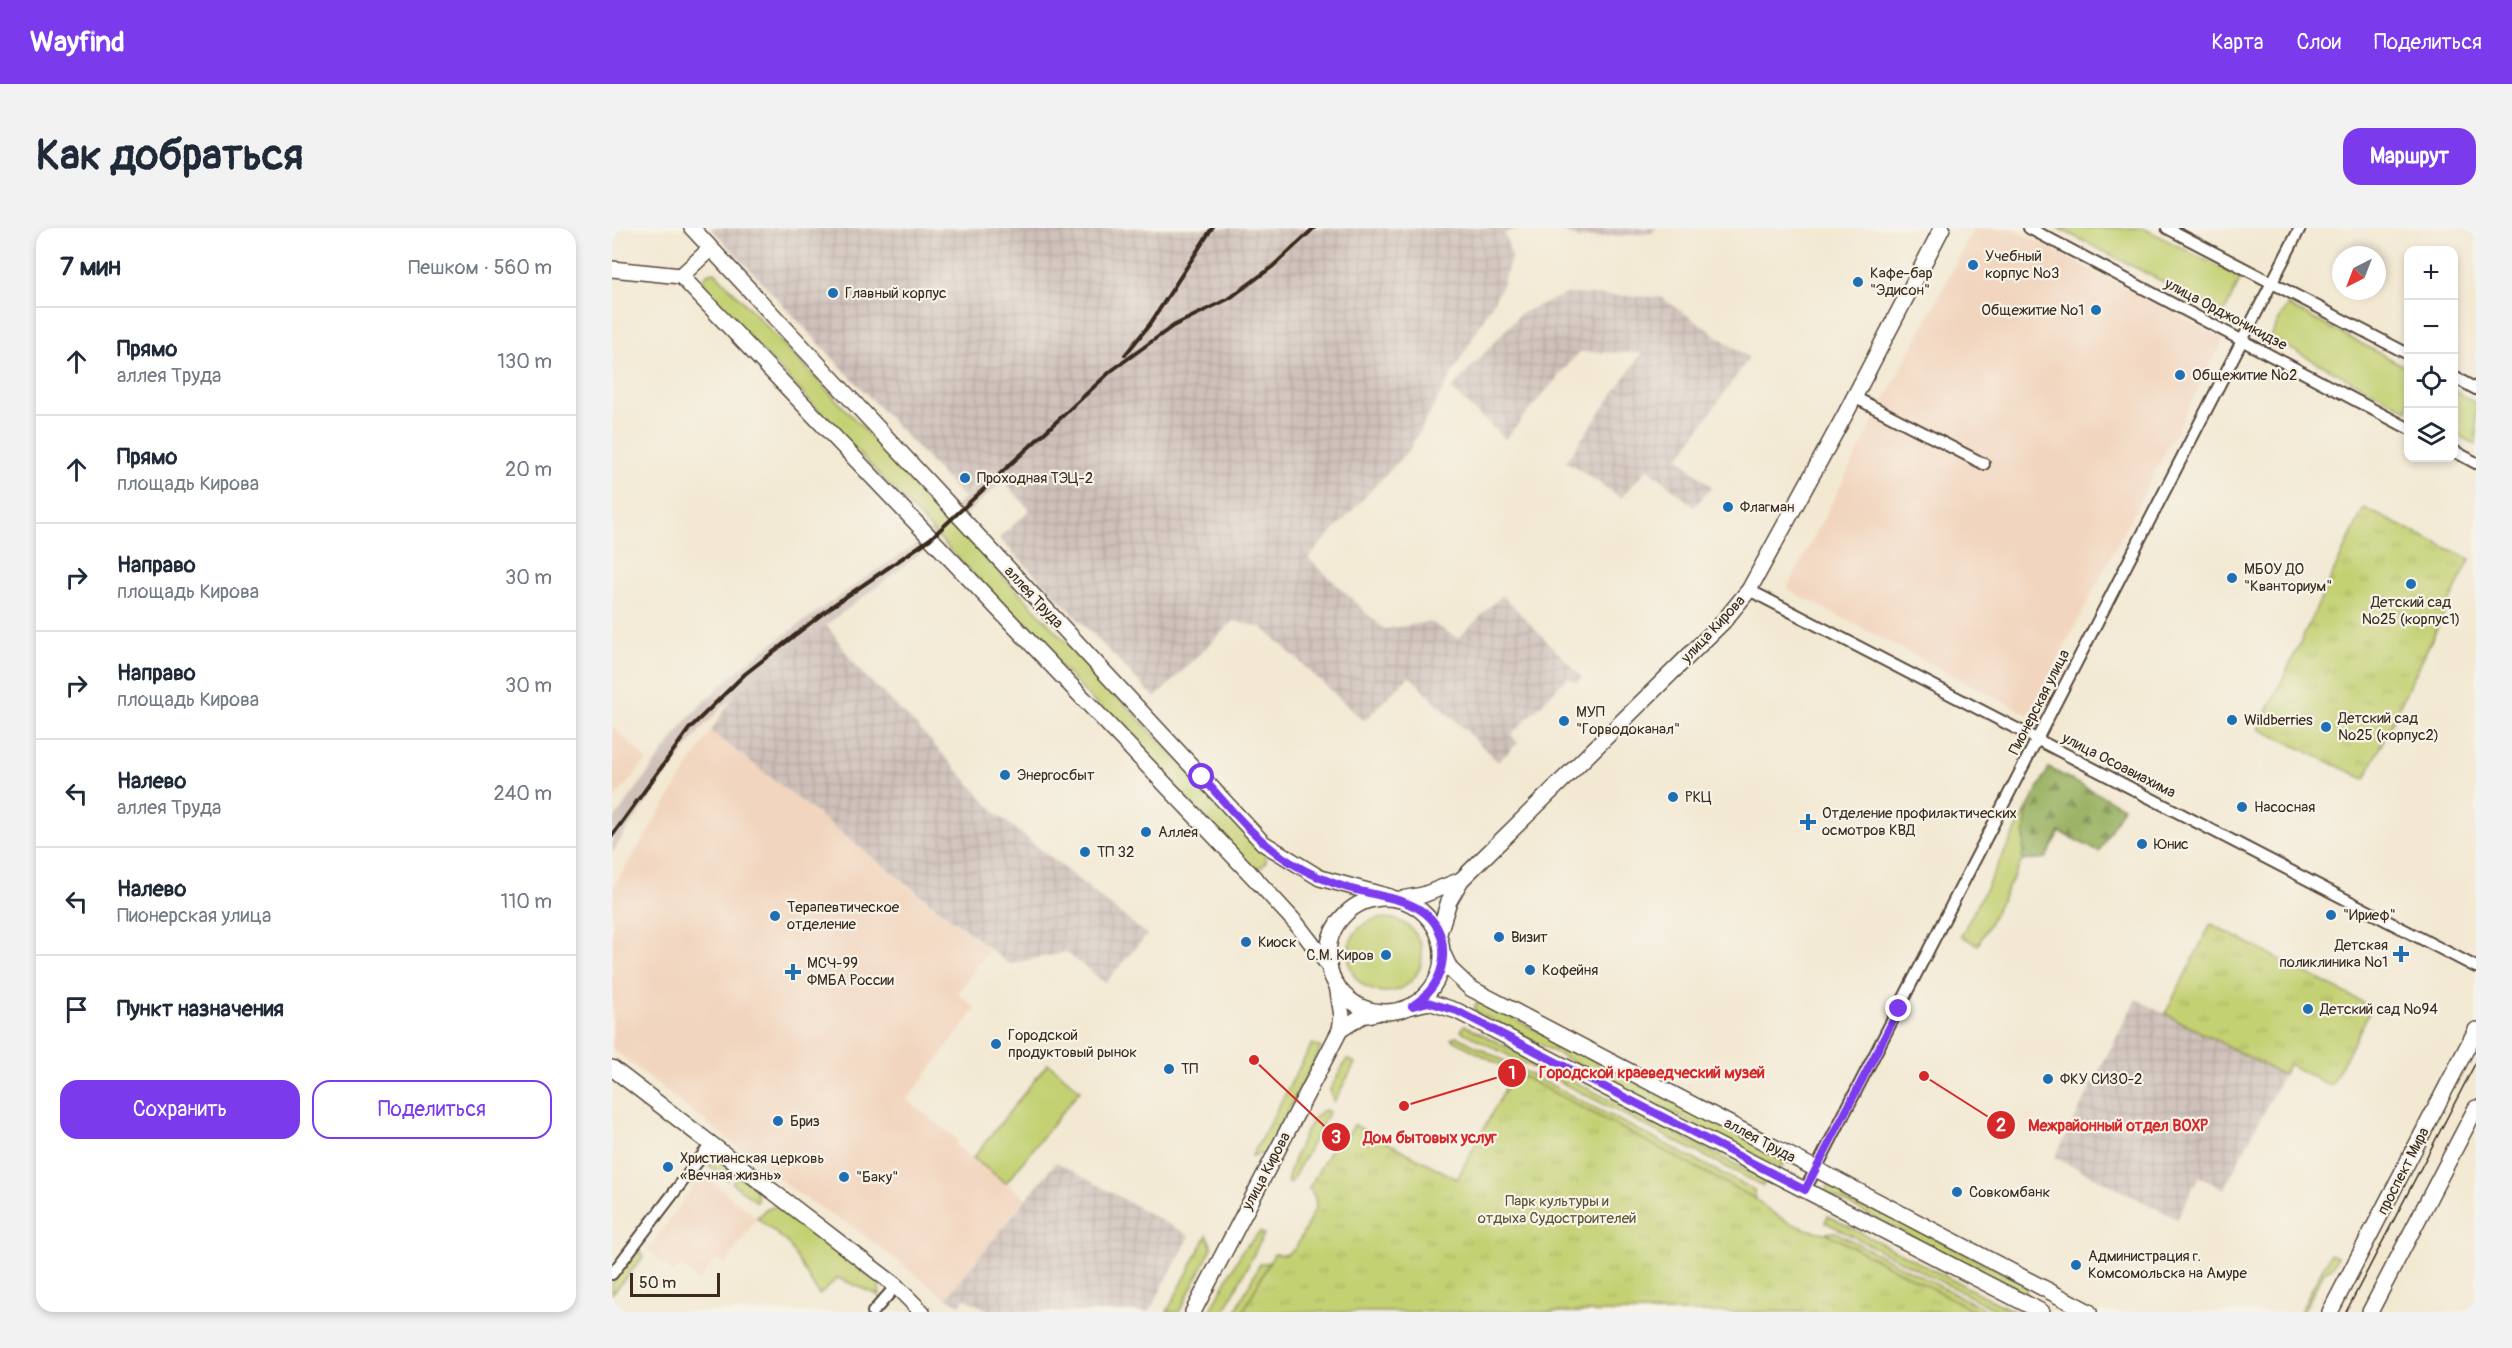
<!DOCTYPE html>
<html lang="ru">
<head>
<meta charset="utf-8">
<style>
  :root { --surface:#fff; --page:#f2f2f3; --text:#1f2937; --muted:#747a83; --line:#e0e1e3; --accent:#7c3aed }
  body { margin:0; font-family:Pangolin,sans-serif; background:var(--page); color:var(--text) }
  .controls { position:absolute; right:18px; top:18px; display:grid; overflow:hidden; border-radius:12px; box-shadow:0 3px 9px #0003 }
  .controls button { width:54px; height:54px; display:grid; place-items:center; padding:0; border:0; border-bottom:2px solid var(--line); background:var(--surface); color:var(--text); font:30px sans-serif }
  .compass { position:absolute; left:1720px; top:18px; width:54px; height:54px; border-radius:50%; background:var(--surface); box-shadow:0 3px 9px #0003; rotate:222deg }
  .scale { position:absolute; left:18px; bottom:15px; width:90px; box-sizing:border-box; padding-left:6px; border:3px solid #3b2a1e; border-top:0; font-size:16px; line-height:21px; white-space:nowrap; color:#3b2a1e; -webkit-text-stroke:4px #f7f3e8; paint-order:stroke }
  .stop { position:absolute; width:18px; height:18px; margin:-14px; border:4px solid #7c3aed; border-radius:50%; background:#fff }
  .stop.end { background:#7c3aed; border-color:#fff; box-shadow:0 2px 6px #0008 }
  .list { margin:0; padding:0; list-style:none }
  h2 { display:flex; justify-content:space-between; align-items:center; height:78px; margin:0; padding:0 24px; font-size:26px }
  h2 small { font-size:20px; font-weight:400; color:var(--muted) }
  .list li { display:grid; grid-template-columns:39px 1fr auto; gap:18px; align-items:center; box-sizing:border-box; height:108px; padding:0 24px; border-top:2px solid var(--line) }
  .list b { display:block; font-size:22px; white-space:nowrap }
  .list p { margin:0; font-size:20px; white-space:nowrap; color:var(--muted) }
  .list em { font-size:20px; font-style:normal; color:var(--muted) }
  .actions { display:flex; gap:12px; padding:18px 24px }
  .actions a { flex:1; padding:14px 0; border:2px solid var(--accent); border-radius:18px; text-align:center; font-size:21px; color:var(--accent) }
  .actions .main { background:var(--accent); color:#fff }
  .icon { flex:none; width:33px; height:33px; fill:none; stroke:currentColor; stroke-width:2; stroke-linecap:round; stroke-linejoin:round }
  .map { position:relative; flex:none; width:1864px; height:1084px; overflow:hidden; border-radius:18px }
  header { display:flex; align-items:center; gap:36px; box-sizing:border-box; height:84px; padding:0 30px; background:var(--accent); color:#fff }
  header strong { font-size:28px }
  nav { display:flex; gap:33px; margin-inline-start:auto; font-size:21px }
  .intro { display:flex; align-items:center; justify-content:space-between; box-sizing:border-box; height:144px; padding:0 36px }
  h1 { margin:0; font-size:42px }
  .button { padding:15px 27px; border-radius:18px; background:var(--accent); color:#fff; font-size:21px; font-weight:700 }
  main { display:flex; gap:36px; padding:0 36px }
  aside { flex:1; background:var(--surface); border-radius:18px; box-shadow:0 3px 9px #0003 }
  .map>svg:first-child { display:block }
</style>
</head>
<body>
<header>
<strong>Wayfind</strong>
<nav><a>Карта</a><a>Слои</a><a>Поделиться</a></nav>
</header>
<div class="intro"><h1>Как добраться</h1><a class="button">Маршрут</a></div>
<main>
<aside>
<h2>7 мин<small>Пешком · 560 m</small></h2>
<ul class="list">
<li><svg class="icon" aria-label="ahead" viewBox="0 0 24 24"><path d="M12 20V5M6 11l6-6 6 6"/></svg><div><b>Прямо</b><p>аллея Труда</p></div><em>130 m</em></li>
<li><svg class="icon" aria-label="ahead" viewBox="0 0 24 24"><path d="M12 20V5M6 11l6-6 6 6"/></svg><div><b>Прямо</b><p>площадь Кирова</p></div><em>20 m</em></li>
<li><svg class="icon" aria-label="right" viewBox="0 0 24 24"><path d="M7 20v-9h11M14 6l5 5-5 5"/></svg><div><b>Направо</b><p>площадь Кирова</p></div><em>30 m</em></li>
<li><svg class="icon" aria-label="right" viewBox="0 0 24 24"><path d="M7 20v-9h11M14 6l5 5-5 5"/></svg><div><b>Направо</b><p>площадь Кирова</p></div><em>30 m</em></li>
<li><svg class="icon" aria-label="left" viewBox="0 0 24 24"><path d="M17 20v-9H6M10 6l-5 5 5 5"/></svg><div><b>Налево</b><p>аллея Труда</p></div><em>240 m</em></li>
<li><svg class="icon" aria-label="left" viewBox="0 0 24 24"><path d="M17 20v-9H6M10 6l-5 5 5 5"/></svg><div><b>Налево</b><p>Пионерская улица</p></div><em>110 m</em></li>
<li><svg class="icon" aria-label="arrive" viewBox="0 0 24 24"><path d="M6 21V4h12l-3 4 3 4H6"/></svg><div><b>Пункт назначения</b></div></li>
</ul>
<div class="actions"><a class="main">Сохранить</a><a>Поделиться</a></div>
</aside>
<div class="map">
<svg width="1864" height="1084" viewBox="0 0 1864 1084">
  <defs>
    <pattern id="industrial-grid" width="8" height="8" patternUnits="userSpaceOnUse" patternTransform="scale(1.5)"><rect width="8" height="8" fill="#cfc1ba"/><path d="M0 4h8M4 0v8" fill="none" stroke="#b3a69f"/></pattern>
    <pattern id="forest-firs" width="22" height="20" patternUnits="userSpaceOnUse" patternTransform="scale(1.5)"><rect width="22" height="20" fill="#9bb365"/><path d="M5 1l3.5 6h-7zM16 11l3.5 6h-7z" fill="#809253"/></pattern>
    <pattern id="park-tufts" width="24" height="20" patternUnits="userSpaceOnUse" patternTransform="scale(1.5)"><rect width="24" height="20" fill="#c4d173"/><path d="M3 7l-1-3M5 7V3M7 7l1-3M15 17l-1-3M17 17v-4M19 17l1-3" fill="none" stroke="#a9b463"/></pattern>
  </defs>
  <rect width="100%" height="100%" fill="#f7f3e8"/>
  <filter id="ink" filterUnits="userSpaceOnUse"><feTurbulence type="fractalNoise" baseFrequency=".0167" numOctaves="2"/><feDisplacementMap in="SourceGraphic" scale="12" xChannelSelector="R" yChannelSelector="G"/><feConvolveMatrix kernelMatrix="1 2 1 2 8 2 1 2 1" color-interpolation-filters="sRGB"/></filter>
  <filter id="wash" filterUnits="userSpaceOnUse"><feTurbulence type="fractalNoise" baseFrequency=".008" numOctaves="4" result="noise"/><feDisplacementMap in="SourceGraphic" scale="24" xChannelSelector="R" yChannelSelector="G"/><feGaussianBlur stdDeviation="1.35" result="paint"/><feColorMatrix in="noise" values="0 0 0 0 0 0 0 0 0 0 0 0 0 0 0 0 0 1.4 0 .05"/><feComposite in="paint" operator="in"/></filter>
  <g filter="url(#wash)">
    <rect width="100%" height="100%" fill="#f3e9d3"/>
    <g fill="#f2d5be">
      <path d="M1362 0H1399L1612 111 1417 487 1175 361Z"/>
      <path d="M0 498 35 532 0 573Z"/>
      <path d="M99 503 377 722 346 765 364 781 295 872 346 912 343 917 414 970 334 1070 246 1003 188 967 0 821V661Z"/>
      <path d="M90 946 145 990 113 1036 105 1030 87 1053 69 1038 62 1045 36 1022Z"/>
    </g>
    <g fill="url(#industrial-grid)">
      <path d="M99 0H911L892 5 900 28 889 60 797 222 696 330 772 401 818 394 846 410 890 367 970 449 964 455 956 449 899 507 906 515 886 534 797 448 752 493 651 400 621 393 543 470 387 310 418 282 387 248 380 241 351 269Z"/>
      <path d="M943 0H1045L1040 5 967 11Z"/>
      <path d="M954 66 1049 69 1137 130 1067 230 1100 259 1082 279 1036 240 1009 270 954 233 1030 125 967 124 893 211 839 161 909 85Z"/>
      <path d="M214 396 246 441 304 497 386 587 535 707 493 755 454 724 397 736 99 503 123 466Z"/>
      <path d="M1524 771 1671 847 1612 961 1587 948 1565 991 1443 929Z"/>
      <path d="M444 934 578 1008 537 1084H380L352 1070 348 1077 334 1070Z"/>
    </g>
    <path fill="#cfc1ba" d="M381 241 392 252 360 281 313 322 123 466 89 501 15 601 0 626V594L77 489 109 457 150 423 250 352 305 316Z"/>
    <g fill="#c4d173" stroke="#807e48" stroke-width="1.5">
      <path d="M1446 0H1531L1629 50 1612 85Z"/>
      <path d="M103 44 654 625V633L650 639H638L91 60V50L97 45Z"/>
      <path d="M1675 77 1796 140V182L1658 110Z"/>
      <path d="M1842 163 1864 175V217L1842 205Z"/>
      <path d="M1415 581 1410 633 1366 717 1349 708Z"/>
      <circle cx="773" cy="727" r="37"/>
      <path d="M868 773 1172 931V938L1167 940 863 783V777Z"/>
      <path d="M852 797 1154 952 1151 958 849 803Z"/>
      <path d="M844 808 1142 962 1144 971 839 811Z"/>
      <path d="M700 816 709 820 654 925 640 928Z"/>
      <path d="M735 831 743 835 722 874 718 862Z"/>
      <path d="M436 835 468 862 394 955 361 930Z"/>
      <path d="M713 882 717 884 678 956 675 954C679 938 696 886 713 882Z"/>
      <path d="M104 928 123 944 116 952 97 937Z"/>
      <path d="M126 946C136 954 148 960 145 974L120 955Z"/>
      <path d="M1217 956 1414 1057V1064L1411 1066 1213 964Z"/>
      <path d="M163 978 169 980 267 1056 268 1068 226 1050 207 1067 175 1014 145 990 153 982Z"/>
      <path d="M1216 988 1403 1084H1388L1213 994Z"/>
      <path d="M648 1004 652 1006 612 1084H598L630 1023Z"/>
      <path d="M1223 1004 1378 1084H1365L1214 1005Z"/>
      <path d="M595 1007 600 1020 567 1084H555Z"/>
      <path d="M26 1023 32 1028 0 1066V1055Z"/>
      <path d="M1718 1026 1725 1029 1720 1040 1712 1044 1691 1084H1688Z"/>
      <path d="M657 1034 631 1084H623L648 1036Z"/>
    </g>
    <path fill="url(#forest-firs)" stroke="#6b6e42" stroke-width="1.5" d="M1437 540 1511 579 1487 624 1448 604 1434 630 1410 633 1415 581Z"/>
    <g fill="url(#park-tufts)" stroke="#807e48" stroke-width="1.5">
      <path d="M1752 280 1858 331 1753 551 1647 501Z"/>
      <path d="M1599 696 1760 779 1719 858 1676 836 1671 847 1553 786Z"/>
      <path d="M902 844 1144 971C1164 990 1187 1002 1214 1005L1365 1084H631L662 1026 673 1027 683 1021 704 979 703 969 697 960 729 903 736 907 742 897 845 951Z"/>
    </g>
  </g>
  <g filter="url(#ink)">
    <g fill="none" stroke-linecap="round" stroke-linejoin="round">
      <defs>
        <g id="street">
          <path d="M1417 0 1796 200"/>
          <path d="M1555 0 1796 126"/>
          <path d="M1842 149 1864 161"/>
          <path d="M1242 169 1372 236"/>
          <path d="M1842 223 1864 235"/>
          <path d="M1137 362 1864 739"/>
          <path d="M1193 962 1688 0"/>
          <path d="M0 1046 99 916"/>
          <path d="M261 1084 284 1058"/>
        </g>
        <g id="secondary">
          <path d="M80 0 651 615 708 650 778 669"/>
          <path d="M0 41 69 48 650 658 684 695 717 738"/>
          <path d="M69 48 98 21"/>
          <circle cx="773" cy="727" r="57"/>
          <path d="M789 671 811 667 849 652"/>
          <path d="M827 705 837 673 849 652 1111 394 1137 362 1234 185 1330 0"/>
          <path d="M831 726 838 741 858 760 1477 1084"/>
          <path d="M800 778 817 774 845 783 1430 1084"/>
          <path d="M728 802 750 788 765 785"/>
          <path d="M0 840 284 1058 310 1084"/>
          <path d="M581 1084 728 802 730 788 725 757"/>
          <path d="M1718 1084 1864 802"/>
          <path d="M1758 1084 1864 880"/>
        </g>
      </defs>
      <use href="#street" stroke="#574739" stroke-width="14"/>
      <use href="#secondary" stroke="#574739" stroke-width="18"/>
      <use href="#street" stroke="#fff" stroke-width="10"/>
      <use href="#secondary" stroke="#fff" stroke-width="15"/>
      <path stroke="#3b2a1e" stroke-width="1.5" d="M1734 1084 1864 834"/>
      <g stroke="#3b2a1e" stroke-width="4">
        <path d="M513 127 538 96 600 0"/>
        <path d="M0 608 77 501 133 446 219 379 318 311 499 143 561 98 618 70 660 39 702 0"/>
      </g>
    </g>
  </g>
  <g fill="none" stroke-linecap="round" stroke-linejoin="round" filter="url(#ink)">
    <path stroke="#7c3aed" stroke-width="8" d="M590 549C617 579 643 612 678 634 696 645 716 654 736 660 776 671 835 672 831 730 829 752 817 767 800 778L816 774 845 783 1193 962 1287 781"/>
  </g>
  <g fill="#1f6fb2" stroke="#f7f3e8" stroke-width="2">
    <circle cx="1361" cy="37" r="6"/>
    <circle cx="1246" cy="54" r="6"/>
    <circle cx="221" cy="65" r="6"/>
    <circle cx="1484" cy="82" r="6"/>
    <circle cx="1568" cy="147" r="6"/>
    <circle cx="353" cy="250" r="6"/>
    <circle cx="1116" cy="279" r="6"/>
    <circle cx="1620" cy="350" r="6"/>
    <circle cx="1799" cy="356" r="6"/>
    <circle cx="1620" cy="492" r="6"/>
    <circle cx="952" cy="493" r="6"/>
    <circle cx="1714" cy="499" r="6"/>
    <circle cx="393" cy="547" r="6"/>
    <circle cx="1061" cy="569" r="6"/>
    <circle cx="1630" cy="579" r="6"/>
    <path d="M1193 585h6v6h6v6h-6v6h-6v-6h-6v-6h6z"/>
    <circle cx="534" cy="604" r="6"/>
    <circle cx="1530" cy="616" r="6"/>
    <circle cx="473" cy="624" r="6"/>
    <circle cx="1719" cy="687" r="6"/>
    <circle cx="163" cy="688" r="6"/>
    <circle cx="887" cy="709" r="6"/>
    <circle cx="634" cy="714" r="6"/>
    <path d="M1786 717h6v6h6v6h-6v6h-6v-6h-6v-6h6z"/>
    <circle cx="774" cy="727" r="6"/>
    <circle cx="918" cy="742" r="6"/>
    <path d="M178 735h6v6h6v6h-6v6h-6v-6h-6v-6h6z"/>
    <circle cx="1696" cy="781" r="6"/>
    <circle cx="384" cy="816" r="6"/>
    <circle cx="557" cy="841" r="6"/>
    <circle cx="1436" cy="851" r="6"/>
    <circle cx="166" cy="893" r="6"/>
    <circle cx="56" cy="939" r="6"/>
    <circle cx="232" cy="949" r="6"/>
    <circle cx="1345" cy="964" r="6"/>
    <circle cx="1464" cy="1037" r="6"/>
  </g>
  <g text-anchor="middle" stroke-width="4.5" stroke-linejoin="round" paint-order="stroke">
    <g font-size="15" fill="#3b2a1e" stroke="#f7f3e8" text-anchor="start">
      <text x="1373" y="33">Учебный<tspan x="1373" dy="17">корпус №3</tspan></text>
      <text x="1258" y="50">Кафе-бар<tspan x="1258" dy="17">"Эдисон"</tspan></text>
      <text x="233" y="70">Главный корпус</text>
      <text x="1472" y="87" text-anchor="end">Общежитие №1</text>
      <text x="1580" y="152">Общежитие №2</text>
      <text x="365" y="255">Проходная ТЭЦ-2</text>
      <text x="1128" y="284">Флагман</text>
      <text x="1632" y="346">МБОУ ДО<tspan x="1632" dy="17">"Кванториум"</tspan></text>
      <text x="1799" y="379" text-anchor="middle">Детский сад<tspan x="1799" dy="17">№25 (корпус1)</tspan></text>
      <text x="964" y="489">МУП<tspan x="964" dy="17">"Горводоканал"</tspan></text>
      <text x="1726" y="495">Детский сад<tspan x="1726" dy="17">№25 (корпус2)</tspan></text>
      <text x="1632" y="497">Wildberries</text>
      <text x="405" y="552">Энергосбыт</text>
      <text x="1073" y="574">РКЦ</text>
      <text x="1642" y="584">Насосная</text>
      <text x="1210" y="590">Отделение профилактических<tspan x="1210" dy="17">осмотров КВД</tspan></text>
      <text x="546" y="609">Аллея</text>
      <text x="1542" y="621">Юнис</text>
      <text x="485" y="629">ТП 32</text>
      <text x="175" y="684">Терапевтическое<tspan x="175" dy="17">отделение</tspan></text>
      <text x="1731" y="692">"Ириеф"</text>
      <text x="899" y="714">Визит</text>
      <text x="646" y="719">Киоск</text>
      <text x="1776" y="722" text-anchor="end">Детская<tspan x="1776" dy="17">поликлиника №1</tspan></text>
      <text x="762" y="732" text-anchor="end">С.М. Киров</text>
      <text x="195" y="740">МСЧ-99<tspan x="195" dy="17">ФМБА России</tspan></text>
      <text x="930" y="747">Кофейня</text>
      <text x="1708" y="786">Детский сад №94</text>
      <text x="396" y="812">Городской<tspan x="396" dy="17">продуктовый рынок</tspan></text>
      <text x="569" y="846">ТП</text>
      <text x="1448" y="856">ФКУ СИЗО-2</text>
      <text x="178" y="898">Бриз</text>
      <text x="68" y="935">Христианская церковь<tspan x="68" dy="17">«Вечная жизнь»</tspan></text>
      <text x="244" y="954">"Баку"</text>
      <text x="1357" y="969">Совкомбанк</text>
      <text x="1476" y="1033">Администрация г.<tspan x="1476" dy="17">Комсомольска на Амуре</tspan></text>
    </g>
    <g font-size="15" fill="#3b2a1e" stroke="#f7f3e8">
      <text transform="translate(1614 86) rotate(28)" y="5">улица Орджоникидзе</text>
      <text transform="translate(422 369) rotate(47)" y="5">аллея Труда</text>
      <text transform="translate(1101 401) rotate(-47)" y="5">улица Кирова</text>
      <text transform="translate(1427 474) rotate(-63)" y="5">Пионерская улица</text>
      <text transform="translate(1507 537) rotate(27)" y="5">улица Осоавиахима</text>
      <text transform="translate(1148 912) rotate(28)" y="5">аллея Труда</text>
      <text transform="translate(654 943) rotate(-62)" y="5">улица Кирова</text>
      <text transform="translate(1791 943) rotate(-63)" y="5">проспект Мира</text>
    </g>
    <g font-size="15" fill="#5d5433" stroke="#f7f3e8">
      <text x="945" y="978">Парк культуры и<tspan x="945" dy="17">отдыха Судостроителей</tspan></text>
    </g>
  </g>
  <path fill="none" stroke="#d62828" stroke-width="2" d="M792 878L900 845M1312 848L1389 897M642 832L724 909"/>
  <g fill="#d62828" stroke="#f7f3e8" stroke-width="2">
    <circle cx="792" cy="878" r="6"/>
    <circle cx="1312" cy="848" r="6"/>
    <circle cx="642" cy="832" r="6"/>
    <circle cx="900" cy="845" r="15"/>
    <circle cx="1389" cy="897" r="15"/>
    <circle cx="724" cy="909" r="15"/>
  </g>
  <g font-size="18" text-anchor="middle" font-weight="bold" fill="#fff">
    <text x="900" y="851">1</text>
    <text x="1389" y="903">2</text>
    <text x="724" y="915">3</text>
  </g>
  <g font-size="16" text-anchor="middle" font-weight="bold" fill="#d62828" stroke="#f7f3e8" stroke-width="4.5" stroke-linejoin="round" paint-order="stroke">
    <text x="1040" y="850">Городской краеведческий музей</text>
    <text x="1506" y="903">Межрайонный отдел ВОХР</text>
    <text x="818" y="915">Дом бытовых услуг</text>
  </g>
</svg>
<div class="controls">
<button>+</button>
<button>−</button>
<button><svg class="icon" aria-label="locate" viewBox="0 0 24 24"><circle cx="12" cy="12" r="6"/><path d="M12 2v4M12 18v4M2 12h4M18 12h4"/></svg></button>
<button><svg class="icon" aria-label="layers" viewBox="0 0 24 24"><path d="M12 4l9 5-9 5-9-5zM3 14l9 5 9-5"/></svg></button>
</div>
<svg class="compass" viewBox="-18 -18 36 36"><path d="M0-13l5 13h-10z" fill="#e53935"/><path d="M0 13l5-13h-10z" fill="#747a83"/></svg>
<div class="scale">50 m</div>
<div class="stop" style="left:590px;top:549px"></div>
<div class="stop end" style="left:1287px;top:781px"></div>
</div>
</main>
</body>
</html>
